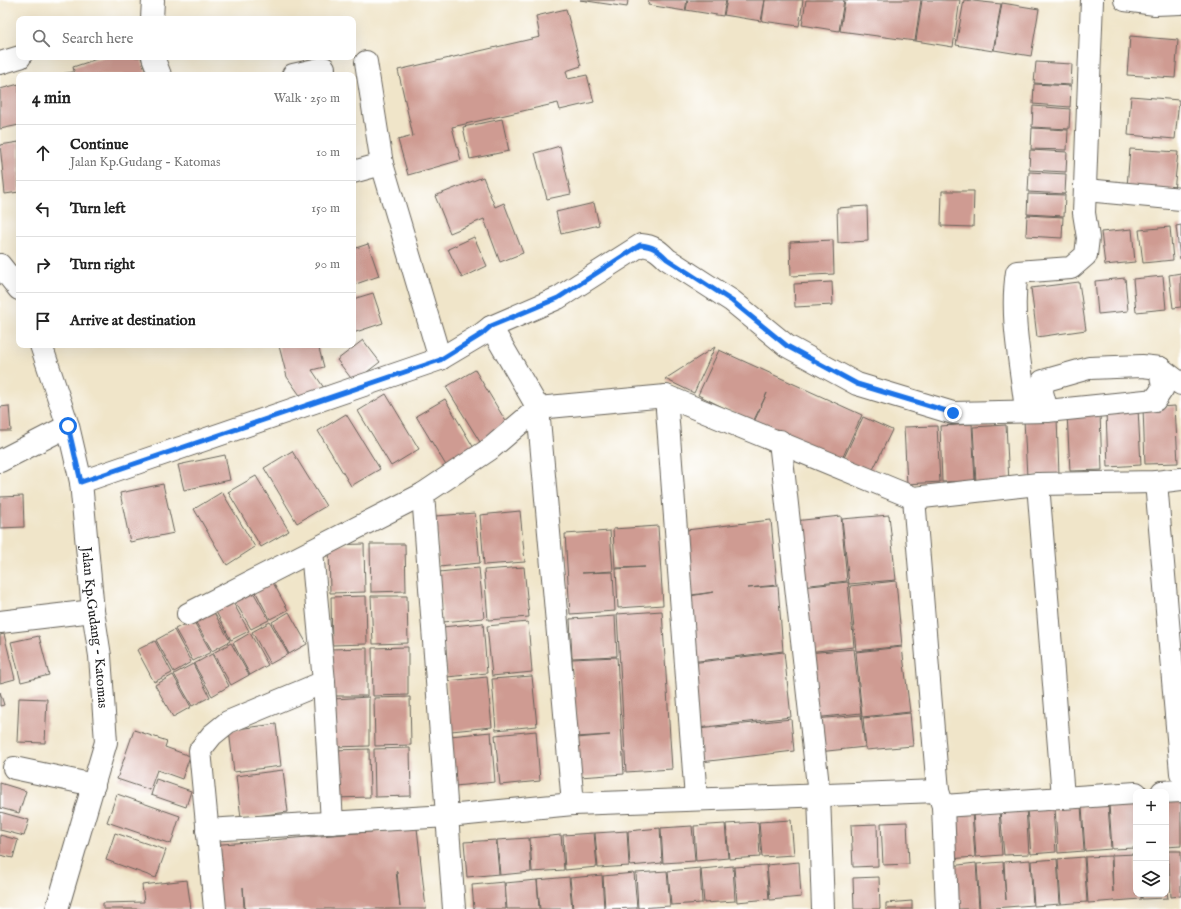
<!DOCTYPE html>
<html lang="en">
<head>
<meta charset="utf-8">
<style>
  :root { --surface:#fff; --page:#f2f2f2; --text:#222; --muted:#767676; --line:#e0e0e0 }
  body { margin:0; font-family:"IM FELL English",serif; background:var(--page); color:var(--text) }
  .controls { position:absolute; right:12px; bottom:12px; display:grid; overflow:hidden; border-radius:8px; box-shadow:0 4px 16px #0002 }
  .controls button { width:36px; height:36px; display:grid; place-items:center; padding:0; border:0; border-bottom:1px solid var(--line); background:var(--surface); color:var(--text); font:20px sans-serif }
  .stop { position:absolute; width:12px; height:12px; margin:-9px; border:3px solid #1a73e8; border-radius:50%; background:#fff }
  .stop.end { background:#1a73e8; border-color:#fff; box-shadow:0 1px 4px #0008 }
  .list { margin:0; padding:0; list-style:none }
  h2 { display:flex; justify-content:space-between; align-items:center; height:52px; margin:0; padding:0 16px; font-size:17px }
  h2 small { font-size:13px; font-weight:400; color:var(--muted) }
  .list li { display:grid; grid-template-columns:26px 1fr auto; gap:12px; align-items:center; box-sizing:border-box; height:56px; padding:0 16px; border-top:1px solid var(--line) }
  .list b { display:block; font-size:15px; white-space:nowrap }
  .list p { margin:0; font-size:13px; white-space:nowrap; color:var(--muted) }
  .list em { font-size:13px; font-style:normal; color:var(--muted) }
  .icon { flex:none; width:22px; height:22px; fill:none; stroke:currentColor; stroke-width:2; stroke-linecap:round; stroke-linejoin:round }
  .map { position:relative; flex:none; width:1181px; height:909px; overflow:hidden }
  .search { position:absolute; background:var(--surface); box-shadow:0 4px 16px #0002; left:16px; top:16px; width:340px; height:44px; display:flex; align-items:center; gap:10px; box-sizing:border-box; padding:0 14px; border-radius:8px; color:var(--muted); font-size:15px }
  .panel { position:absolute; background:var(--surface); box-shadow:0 4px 16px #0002; left:16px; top:72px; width:340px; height:276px; border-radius:8px }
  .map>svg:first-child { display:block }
</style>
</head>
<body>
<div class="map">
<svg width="1181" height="909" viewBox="0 0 1181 909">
  <rect width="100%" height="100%" fill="#fff"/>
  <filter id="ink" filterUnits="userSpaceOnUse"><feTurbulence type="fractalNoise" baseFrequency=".025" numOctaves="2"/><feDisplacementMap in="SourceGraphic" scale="8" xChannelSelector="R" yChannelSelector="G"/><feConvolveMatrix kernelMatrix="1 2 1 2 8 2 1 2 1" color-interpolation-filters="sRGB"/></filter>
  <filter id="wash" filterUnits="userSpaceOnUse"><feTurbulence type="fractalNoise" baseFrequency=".012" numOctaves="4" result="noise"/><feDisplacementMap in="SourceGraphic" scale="16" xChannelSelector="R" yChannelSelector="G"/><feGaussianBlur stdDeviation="0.9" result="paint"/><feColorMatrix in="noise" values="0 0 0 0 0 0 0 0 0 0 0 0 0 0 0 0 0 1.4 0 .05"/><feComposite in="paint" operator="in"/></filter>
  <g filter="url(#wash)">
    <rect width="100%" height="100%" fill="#f0e5c9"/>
    <g id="blocks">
      <g fill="#cf9b92" fill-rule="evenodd">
        <path d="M580 0H628L627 7Z"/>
        <path d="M649 0H687L685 11 648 5Z"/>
        <path d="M688 0H726L723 16 686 10Z"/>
        <path d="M727 0H765L761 21 724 15Z"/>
        <path d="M765 0H803L799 26 762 21Z"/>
        <path d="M806 0H844L839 31 802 25Z"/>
        <path d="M845 0H921L915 41 840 31Z"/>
        <path d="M922 0H960L953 47 916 41Z"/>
        <path d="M964 0 1001 4 993 51 956 45Z"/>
        <path d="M1002 3 1039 9 1031 56 994 50Z"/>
        <path d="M566 9 581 66 566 71 568 79 587 75 594 102 560 110 558 103 452 127 461 160 408 175 398 140 413 136 398 70 540 37 536 16Z"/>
        <path d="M1130 36 1178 40 1175 78 1127 75Z"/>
        <path d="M103 57H141L147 75H75L73 67Z"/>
        <path d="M1036 62 1072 64 1071 85 1034 83Z"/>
        <path d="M73 72V75H61L60 74Z"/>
        <path d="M19 84V125L0 129V89Z"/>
        <path d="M1034 84 1071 86 1070 107 1033 104Z"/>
        <path d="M1131 96 1179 100 1175 139 1128 135Z"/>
        <path d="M1033 106 1070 109 1069 129 1032 127Z"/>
        <path d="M502 119 509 151 470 159 463 127Z"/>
        <path d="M1032 128 1068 130 1067 150 1031 149Z"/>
        <path d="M19 142V192L5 194 0 145Z"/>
        <path d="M560 146 571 194 547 199 535 153Z"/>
        <path d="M1130 149 1178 152 1174 191 1127 187Z"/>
        <path d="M1030 150 1067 152 1066 172 1029 170Z"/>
        <path d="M1029 172 1066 174 1065 194 1028 192Z"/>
        <path d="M483 177 495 207 504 203 523 253 500 262 484 219 450 233 435 196Z"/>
        <path d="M942 191H974L973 227 941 226Z"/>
        <path d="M1028 194 1065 195 1064 216 1027 214Z"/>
        <path d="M594 203 599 225 561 234 556 212Z"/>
        <path d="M867 206 868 241 838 243 837 208Z"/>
        <path d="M1027 215 1063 217 1062 238 1026 236Z"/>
        <path d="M1181 225V258L1180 259 1176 226Z"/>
        <path d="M1170 227 1173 260 1143 263 1139 230Z"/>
        <path d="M1132 229 1135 262 1105 265 1101 232Z"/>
        <path d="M474 237 487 266 462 278 448 249Z"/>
        <path d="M833 240 834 274 791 276 790 242Z"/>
        <path d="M368 244 379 276 353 285V249Z"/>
        <path d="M1181 273V307L1173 308 1169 275Z"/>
        <path d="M1163 276 1166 309 1136 312 1133 279Z"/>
        <path d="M1125 278 1128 311 1098 314 1095 281Z"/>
        <path d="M832 282 833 305 795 307 794 284Z"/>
        <path d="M1079 282 1086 330 1037 337 1031 288Z"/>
        <path d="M373 293 383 323 353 333V299Z"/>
        <path d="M363 340 380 362 354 382 337 360Z"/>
        <path d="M318 345 324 367 312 370 324 388 304 401 287 377 279 346Z"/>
        <path d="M715 347 694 393 665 379Z"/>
        <path d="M719 350 862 415 841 461 754 422 767 393 753 422 698 395Z"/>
        <path d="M475 370 508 425 480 442 446 387Z"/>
        <path d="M386 394 419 449 391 466 358 411Z"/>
        <path d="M445 399 478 455 450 472 416 416Z"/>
        <path d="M9 406 11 431H0V407Z"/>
        <path d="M1175 406 1178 463 1145 464 1143 408Z"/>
        <path d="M1138 409 1141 465 1108 467 1106 411Z"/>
        <path d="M1100 413 1102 470 1070 471 1067 414Z"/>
        <path d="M346 414 380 469 351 486 318 431Z"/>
        <path d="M863 417 892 430 870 476 842 462Z"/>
        <path d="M1057 418 1059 475 1027 477 1024 420Z"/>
        <path d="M972 424 975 481 942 482 940 426Z"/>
        <path d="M1006 425 1009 482 976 483 973 427Z"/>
        <path d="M937 426 940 482 907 484 904 427Z"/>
        <path d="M292 451 326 506 297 523 264 468Z"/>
        <path d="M225 455 230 480 184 490 178 465Z"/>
        <path d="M256 476 289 531 261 547 228 492Z"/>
        <path d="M163 484 174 533 130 542 120 493Z"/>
        <path d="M222 492 255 547 227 565 194 509Z"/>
        <path d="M23 496 24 527 0 528V497Z"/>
        <path d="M520 511 525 562 484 565 480 515Z"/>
        <path d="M475 513 480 563 439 567 435 516Z"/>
        <path d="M889 515 896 580 849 584 842 519Z"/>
        <path d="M841 516 847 581 801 586 794 521Z"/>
        <path d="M771 520 777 585 748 588 778 586 783 651 690 662 684 597 714 592 684 596 678 531Z"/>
        <path d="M658 526 663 605 618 608 616 569 645 567 615 568 613 529Z"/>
        <path d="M610 531 613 571 582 573 613 572 615 611 570 614 565 534Z"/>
        <path d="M364 544 365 592 330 593 329 545Z"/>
        <path d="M370 544H405L406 591 371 592Z"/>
        <path d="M524 567 529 617 488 620 484 570Z"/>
        <path d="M479 568 484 618 443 622 439 572Z"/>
        <path d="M270 577 288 610 270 619 253 587Z"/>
        <path d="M896 581 902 646 856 651 850 586Z"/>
        <path d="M848 582 854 647 807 652 801 587Z"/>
        <path d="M251 588 269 620 251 629 233 598Z"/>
        <path d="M366 596 367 644 332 645 331 597Z"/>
        <path d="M371 596H407L408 643 373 644Z"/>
        <path d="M231 599 249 631 231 640 214 608Z"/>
        <path d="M212 609 230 641 212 651 194 619Z"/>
        <path d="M662 611 672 769 626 772 617 614Z"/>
        <path d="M289 612 307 644 289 654 272 622Z"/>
        <path d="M615 616 617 656 572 658 570 619Z"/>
        <path d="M193 620 211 652 193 661 175 629Z"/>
        <path d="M270 622 288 654 270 664 252 632Z"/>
        <path d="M528 622 532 672 492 676 487 626Z"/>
        <path d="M483 623 487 673 447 677 442 627Z"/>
        <path d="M174 630 191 662 174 672 156 640Z"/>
        <path d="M250 633 268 665 250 675 233 643Z"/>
        <path d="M4 634 15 679 0 683V635Z"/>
        <path d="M39 636 49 675 21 682 11 642Z"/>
        <path d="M155 641 172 673 154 682 137 650Z"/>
        <path d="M231 643 249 675 231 685 213 653Z"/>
        <path d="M408 647V695L373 696 372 648Z"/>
        <path d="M902 647 910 712 862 717 856 652Z"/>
        <path d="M367 648V696H332L331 649Z"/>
        <path d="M854 649 861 713 814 718 807 653Z"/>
        <path d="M784 652 791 717 698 728 691 663Z"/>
        <path d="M212 654 229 686 212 696 194 664Z"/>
        <path d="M617 657 624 774 579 777 576 738 610 735 576 737 572 659Z"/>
        <path d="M193 664 210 697 192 706 174 674Z"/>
        <path d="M173 675 191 707 173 717 155 685Z"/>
        <path d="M532 676 537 726 496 730 492 679Z"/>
        <path d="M487 677 492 727 451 731 447 681Z"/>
        <path d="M0 692 4 705 0 706Z"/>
        <path d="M369 697V746L334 747 333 699Z"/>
        <path d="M410 697 411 745 375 746 374 698Z"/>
        <path d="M19 698 47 699 45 743 17 742Z"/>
        <path d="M910 713 913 746 866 750 863 718Z"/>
        <path d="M861 715 865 747 818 752 815 719Z"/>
        <path d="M791 719 794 751 701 762 698 729Z"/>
        <path d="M276 724 281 766 234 772 229 730Z"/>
        <path d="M134 730 167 741 165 747 190 756 182 779 157 770 150 790 117 779Z"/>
        <path d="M536 731 540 781 500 785 495 735Z"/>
        <path d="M491 732 495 782 455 786 450 736Z"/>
        <path d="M410 748 411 796 375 797 374 749Z"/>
        <path d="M369 749 370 797 334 798 333 750Z"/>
        <path d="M283 770 288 812 241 818 236 776Z"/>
        <path d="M156 779 191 791 186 807 151 795Z"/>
        <path d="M0 783 26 791 19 813 0 808Z"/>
        <path d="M117 794 180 816 171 844 107 822Z"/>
        <path d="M1181 800V846L1166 847V802Z"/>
        <path d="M1135 803 1136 848 1112 849 1109 804Z"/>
        <path d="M1108 804 1111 849 1085 851 1082 806Z"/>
        <path d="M1081 805 1084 851 1058 853 1055 808Z"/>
        <path d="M1053 807 1056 852 1031 854 1027 809Z"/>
        <path d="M1026 808 1029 854 1004 855 1000 810Z"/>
        <path d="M999 810 1002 855 976 857 973 812Z"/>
        <path d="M0 812 29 820 24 836 0 830Z"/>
        <path d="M972 812 975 857 949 859 946 814Z"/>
        <path d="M791 820 794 855 762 857 759 822Z"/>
        <path d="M758 822 760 857 729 859 726 824Z"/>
        <path d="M907 822 909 864 883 865 881 823Z"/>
        <path d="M725 824 728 858 696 861 694 826Z"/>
        <path d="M877 824 878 866 853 867 851 825Z"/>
        <path d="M692 826 695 861 663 863 661 828Z"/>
        <path d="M417 828 426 909H245L243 887 244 909H219L211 845ZM396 871H397L400 907Z"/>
        <path d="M660 828 662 863 630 866 628 831Z"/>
        <path d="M627 831 629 866 598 868 595 833Z"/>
        <path d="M115 833 166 850 156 878 106 860Z"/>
        <path d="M594 833 597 867 565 870 563 835Z"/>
        <path d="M0 835 18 840 13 858 0 855Z"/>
        <path d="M561 835 564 870 532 872 530 838Z"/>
        <path d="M529 838 531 872 500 875 497 840Z"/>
        <path d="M496 840 499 874 467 877 464 842Z"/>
        <path d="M1168 851H1181V896L1171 897Z"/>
        <path d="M1136 854V894H1141V899L1088 903 1085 857 1111 856 1113 892 1112 855Z"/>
        <path d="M1084 857 1087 902 1061 904 1058 859Z"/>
        <path d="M1057 859 1060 904 1034 906 1031 861Z"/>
        <path d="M1030 860 1033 905 980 909 977 864 1003 862 1006 900 1004 862Z"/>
        <path d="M799 862 801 897 770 900 767 865Z"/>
        <path d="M976 863 979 909H953L950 866Z"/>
        <path d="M766 865 769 899 737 902 734 867Z"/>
        <path d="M733 866 735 901 704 903 701 869Z"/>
        <path d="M700 868 702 903 671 905 668 871Z"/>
        <path d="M667 871 670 906 638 908 636 873Z"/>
        <path d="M634 873 637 908 605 909 603 876Z"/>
        <path d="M602 875 604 909H573L570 878Z"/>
        <path d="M569 877 572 909H540L537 880Z"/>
        <path d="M879 877 880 909H854L853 878Z"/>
        <path d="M187 880 191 909H103V903L144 902 142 885Z"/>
        <path d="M537 880 539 909H507L505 883Z"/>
        <path d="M504 882 506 909H474L472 885Z"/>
        <path d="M1166 887 1168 898 1142 899V894H1166Z"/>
        <path d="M912 901V909H886V903Z"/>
      </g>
    </g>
  </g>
  <g filter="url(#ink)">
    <use href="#blocks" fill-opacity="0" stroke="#666259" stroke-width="1"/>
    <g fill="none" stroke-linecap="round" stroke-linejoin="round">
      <defs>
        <g id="minor">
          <path d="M1125 0 1155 4 1181 3"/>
          <path d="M152 19 153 0"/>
          <path d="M153 57 160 75"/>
          <path d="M366 62 382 164 440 359"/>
          <path d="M0 63 20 57"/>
          <path d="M293 75 324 68"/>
          <path d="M353 172 382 164"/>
          <path d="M1086 190 1181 199"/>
          <path d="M0 265 19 289"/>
          <path d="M491 327 538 408 573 804"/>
          <path id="s1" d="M41 345 68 426 81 482 93 611 100 656 106 742 57 909"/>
          <path d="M666 396 696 799"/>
          <path d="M1026 410C1021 365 1010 317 1017 272L1071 268 1086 255 1088 238 1084 213 1092 0"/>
          <path d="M1047 411 1155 400 1163 388 1160 368"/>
          <path d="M780 441 819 795 823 909"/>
          <path d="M0 461 68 426"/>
          <path d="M81 482 440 359 482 334 491 327 558 298 641 245C653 246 658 250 667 259L732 301 787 346 857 384 953 413 1047 411 1042 392 1043 381 1089 368 1142 366 1160 368 1181 384"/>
          <path d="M1156 482 1181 773"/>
          <path d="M1038 484 1063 797"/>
          <path d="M423 494 454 909"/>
          <path d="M914 498 938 791 943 806 947 909"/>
          <path d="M312 551 324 682 332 823"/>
          <path d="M188 614 423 494 490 449 538 408 666 396 914 498 1038 484 1156 482 1181 479"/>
          <path d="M0 622 93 611"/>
          <path d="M14 768 94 785"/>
          <path d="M1162 792 1181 791"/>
          <path d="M943 806 1136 793"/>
          <path d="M207 830 448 816 573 804 938 791"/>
          <path d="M215 909 200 750 212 735 228 722 324 682"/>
        </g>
      </defs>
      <use href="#minor" stroke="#666259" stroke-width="24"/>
      <use href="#minor" stroke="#fff" stroke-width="22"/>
    </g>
  </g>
  <g fill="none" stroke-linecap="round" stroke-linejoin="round" filter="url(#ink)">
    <path stroke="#1a73e8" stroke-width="5" d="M68 426 81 482 440 360 482 334 491 326 558 298 640 245C653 246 658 250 667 259L732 301 787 346 857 384 953 413"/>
  </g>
  <g text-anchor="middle" stroke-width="3" stroke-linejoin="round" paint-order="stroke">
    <g font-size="14" fill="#1c1c1c" stroke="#fff">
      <text dy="5" stroke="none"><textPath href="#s1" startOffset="289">Jalan Kp.Gudang - Katomas</textPath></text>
    </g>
  </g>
</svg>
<div class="controls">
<button>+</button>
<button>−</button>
<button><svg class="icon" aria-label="layers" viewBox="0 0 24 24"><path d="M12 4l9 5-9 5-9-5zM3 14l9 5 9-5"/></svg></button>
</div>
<div class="stop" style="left:68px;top:426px"></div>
<div class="stop end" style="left:953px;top:413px"></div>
<div class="search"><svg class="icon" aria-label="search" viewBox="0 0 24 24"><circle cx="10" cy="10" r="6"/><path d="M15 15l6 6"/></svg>Search here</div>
<section class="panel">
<h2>4 min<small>Walk · 250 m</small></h2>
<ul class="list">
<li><svg class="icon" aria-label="ahead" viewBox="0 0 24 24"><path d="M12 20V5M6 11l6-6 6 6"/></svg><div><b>Continue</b><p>Jalan Kp.Gudang - Katomas</p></div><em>10 m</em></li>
<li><svg class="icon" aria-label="left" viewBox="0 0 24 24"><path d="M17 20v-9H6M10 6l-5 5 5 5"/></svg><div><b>Turn left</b></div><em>150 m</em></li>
<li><svg class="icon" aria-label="right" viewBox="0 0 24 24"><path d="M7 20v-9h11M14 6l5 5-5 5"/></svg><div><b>Turn right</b></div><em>90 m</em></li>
<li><svg class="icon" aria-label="arrive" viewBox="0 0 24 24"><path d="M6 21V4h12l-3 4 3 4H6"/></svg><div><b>Arrive at destination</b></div></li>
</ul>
</section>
</div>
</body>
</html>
